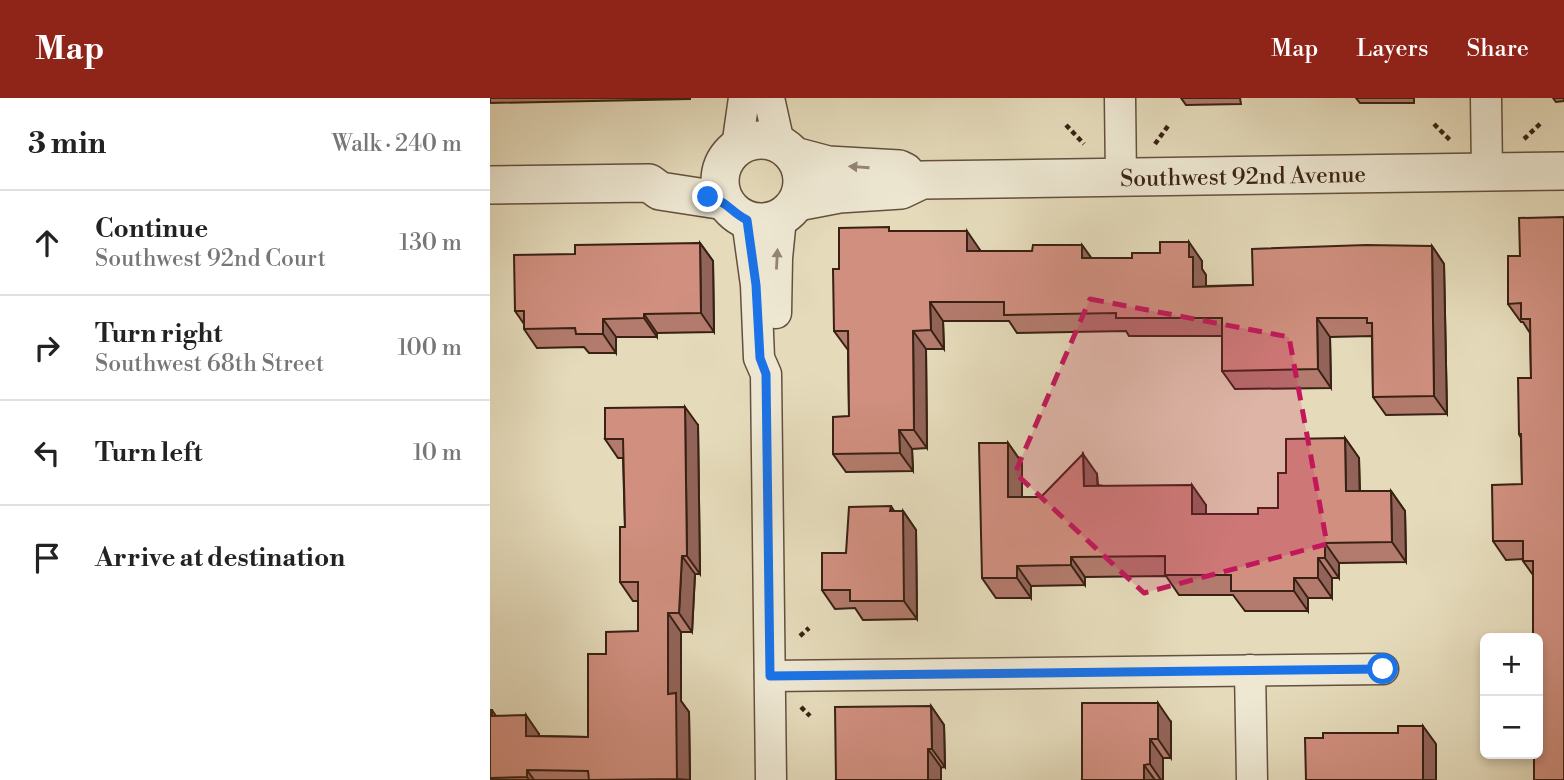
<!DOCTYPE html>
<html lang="en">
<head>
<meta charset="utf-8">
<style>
  :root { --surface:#fff; --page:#f2f2f2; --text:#222; --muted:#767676; --line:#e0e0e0; --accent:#8f2418 }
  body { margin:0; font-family:"Libre Bodoni",serif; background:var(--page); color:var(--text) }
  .controls { position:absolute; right:21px; bottom:21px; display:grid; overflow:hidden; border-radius:10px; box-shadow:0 4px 10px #0003 }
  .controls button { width:63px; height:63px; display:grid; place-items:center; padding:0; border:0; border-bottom:2px solid var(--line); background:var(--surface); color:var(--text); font:35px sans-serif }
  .stop { position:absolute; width:21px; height:21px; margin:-16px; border:5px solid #1a73e8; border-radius:50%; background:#fff }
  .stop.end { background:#1a73e8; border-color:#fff; box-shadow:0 2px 7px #0008 }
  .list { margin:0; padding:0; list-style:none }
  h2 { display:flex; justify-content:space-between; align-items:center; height:91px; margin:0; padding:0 28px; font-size:30px }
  h2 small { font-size:23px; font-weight:400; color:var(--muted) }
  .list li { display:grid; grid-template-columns:46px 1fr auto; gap:21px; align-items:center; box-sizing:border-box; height:105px; padding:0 28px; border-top:2px solid var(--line) }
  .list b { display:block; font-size:26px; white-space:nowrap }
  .list p { margin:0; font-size:23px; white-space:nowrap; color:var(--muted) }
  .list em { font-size:23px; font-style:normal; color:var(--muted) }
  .icon { flex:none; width:38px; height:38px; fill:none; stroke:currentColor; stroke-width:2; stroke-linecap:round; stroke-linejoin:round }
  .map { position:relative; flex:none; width:1074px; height:682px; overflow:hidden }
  header { display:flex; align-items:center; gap:42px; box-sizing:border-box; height:98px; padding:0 35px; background:var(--accent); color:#fff }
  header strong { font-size:33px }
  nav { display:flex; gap:38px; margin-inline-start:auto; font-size:24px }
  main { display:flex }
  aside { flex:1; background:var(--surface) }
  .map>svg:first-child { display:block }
</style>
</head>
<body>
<header>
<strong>Map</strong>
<nav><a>Map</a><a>Layers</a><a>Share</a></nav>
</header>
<main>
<aside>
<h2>3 min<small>Walk · 240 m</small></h2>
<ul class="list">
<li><svg class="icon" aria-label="ahead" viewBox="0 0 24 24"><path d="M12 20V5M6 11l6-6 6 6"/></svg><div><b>Continue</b><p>Southwest 92nd Court</p></div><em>130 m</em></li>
<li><svg class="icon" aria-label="right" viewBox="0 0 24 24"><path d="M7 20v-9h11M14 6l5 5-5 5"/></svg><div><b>Turn right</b><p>Southwest 68th Street</p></div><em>100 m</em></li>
<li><svg class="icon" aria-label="left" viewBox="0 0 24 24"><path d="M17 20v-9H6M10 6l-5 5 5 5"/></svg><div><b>Turn left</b></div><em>10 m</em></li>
<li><svg class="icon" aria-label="arrive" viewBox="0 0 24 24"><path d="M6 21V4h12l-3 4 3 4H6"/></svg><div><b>Arrive at destination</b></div></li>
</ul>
</aside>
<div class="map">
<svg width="1074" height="682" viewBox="0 0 1074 682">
  <rect width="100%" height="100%" fill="#e5dbbb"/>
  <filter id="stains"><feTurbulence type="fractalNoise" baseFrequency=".00286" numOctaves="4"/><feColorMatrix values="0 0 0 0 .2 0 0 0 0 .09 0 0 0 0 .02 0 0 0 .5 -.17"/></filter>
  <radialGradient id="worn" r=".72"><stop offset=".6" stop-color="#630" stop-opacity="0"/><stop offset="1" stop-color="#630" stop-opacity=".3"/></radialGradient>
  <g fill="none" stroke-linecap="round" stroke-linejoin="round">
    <defs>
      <g id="minor">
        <path d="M279 0 289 45"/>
        <path d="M630 0 631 80"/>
        <path d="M996 0 997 74"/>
        <path d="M247 49 254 0"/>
        <path d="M257 122 266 187 269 260 276 276 281 682"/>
        <path d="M286 215 287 160 291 120"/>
        <path d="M760 572 762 682"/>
        <path d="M280 578 893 571"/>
      </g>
      <g id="tertiary">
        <circle cx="271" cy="83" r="41"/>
        <path d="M304 58 338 67 409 71 415 74"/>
        <path d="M0 87 159 85 170 93 235 103"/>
        <path d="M307 104 349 96 411 92 432 82 1074 73"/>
      </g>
    </defs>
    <use href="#minor" stroke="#64503d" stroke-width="33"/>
    <use href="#tertiary" stroke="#64503d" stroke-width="40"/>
    <g stroke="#392113" stroke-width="4.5" stroke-dasharray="5 3.5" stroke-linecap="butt">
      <path d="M944 26 960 42"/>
      <path d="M576 27 594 46"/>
      <path d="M1034 41 1051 25"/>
      <path d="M665 46 678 28"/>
      <path d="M310 538 319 530"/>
      <path d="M311 609 320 618"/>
    </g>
    <use href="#minor" stroke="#eee8d3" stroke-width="30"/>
    <use href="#tertiary" stroke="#eee8d3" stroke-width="37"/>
  </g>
  <g fill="#b37b6d" stroke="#392113" stroke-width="2">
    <path d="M0 0H200V1L0 5Z"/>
    <path d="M691 0H750L751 6 696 7Z"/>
    <path d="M866 0H924V5H870Z"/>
    <path d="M1063 0H1074V3L1066 4Z"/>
    <path d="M1074 119 1043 477 1033 463V461L1016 462 1003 443 1032 386 1031 340 1029 336 1041 280 1040 235 1033 224H1031L1018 206 1030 158Z"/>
    <path d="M402 133 490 152V153H542L592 147 601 160 712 163V171L716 177V188L763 187 942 148 954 166 957 316 896 317 883 299 882 238 840 239 841 290 745 291 732 273V238H639L636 233 527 235 519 223H453L454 251H436L437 350 422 351 423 373 356 374 343 356 359 318 358 252 344 233 349 171Z"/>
    <path d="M210 145 223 163 224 234 167 235V239H126V255H99L94 249 47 250 34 231V226L25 213 85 156Z"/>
    <path d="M208 327 210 476H205L202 534H191V603L199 614 200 682H0V612H2L6 618 49 636V638L98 639 116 556 148 533V503H143L130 484 135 429 133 360H128L115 341Z"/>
    <path d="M855 340 869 360 870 393H901L915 413 916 464 849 465V480H842V500H818V513H755L743 497H689L676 478 595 479V487L541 488V500H506L492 480 518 345 532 365V399H551L607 376 608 387 716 407V416H768L788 410 796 375Z"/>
    <path d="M404 413H413L426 432 427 521 373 522 365 510 345 511 332 492Z"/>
    <path d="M441 608 454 627 455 669 346 682Z"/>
    <path d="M681 624V660H673V682H592Z"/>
  </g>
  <g fill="#926459" stroke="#392113" stroke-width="2">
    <path d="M477 133 490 152V172L477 153Z"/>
    <path d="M699 144 712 163V171L716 177V207L703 189 699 159Z"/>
    <path d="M210 145 223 163 224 234 211 215Z"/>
    <path d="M592 147 605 165 592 160Z"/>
    <path d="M942 148 954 166 957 316 944 298Z"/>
    <path d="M440 204 453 223 454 251 441 232Z"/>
    <path d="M154 216 167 235V239L154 220Z"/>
    <path d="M827 220 840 239 841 290 828 271Z"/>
    <path d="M113 221 126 239V255L113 236Z"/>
    <path d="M423 233 436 251 437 350 424 332Z"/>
    <path d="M195 309 208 327 210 476 197 458Z"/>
    <path d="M409 332 422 351 423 373 410 355Z"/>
    <path d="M855 340 869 360 870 413 856 393Z"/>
    <path d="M518 345 532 365V419L518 399Z"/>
    <path d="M593 356 607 376 608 408 594 388Z"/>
    <path d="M702 387 716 407V436L702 416Z"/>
    <path d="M901 393 915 413 916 464 902 444Z"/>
    <path d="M401 408 413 427V413L426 432 427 521 414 503Z"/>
    <path d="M835 445 849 465V480L835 460Z"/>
    <path d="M192 458 205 476 202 534 189 515Z"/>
    <path d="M581 459 595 479V487L581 467Z"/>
    <path d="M828 460 842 480V500L828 480Z"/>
    <path d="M527 468 541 488V500L527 480Z"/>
    <path d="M804 480 818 500V513L804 493Z"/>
    <path d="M178 515 191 534V603L199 614 200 682 187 681 178 596Z"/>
    <path d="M668 605 681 624V660L668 641Z"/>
    <path d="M441 608 454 627 455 669 442 651Z"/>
    <path d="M36 617 49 636V657L36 638Z"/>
    <path d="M933 628 946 646V682H933Z"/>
    <path d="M660 641 673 660V682H671L660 666Z"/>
    <path d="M438 651 451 669V682H438Z"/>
    <path d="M654 667 665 682H654Z"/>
    <path d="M37 672 44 682H39L37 679Z"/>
  </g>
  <g fill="#d08f7f" stroke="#392113" stroke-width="2">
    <path d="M1074 119V682H1044V656H1048V540H1043V463H1033V443H1003L1002 387 1032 386 1031 336H1029L1028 280H1041L1040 221H1031V205L1018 206V158H1030L1029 120Z"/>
    <path d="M399 129V133H477V153H542L543 147H592V160H642V155H670V144H699V159H703V189L763 187 762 151 876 147 942 148 944 298 883 299 882 225H877V220H827L828 271 732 273V220H626V215L514 217V204H440L441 232 423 233 424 332H409L410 355 343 356V319L359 318 358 233H344L343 171H349V130Z"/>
    <path d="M210 145 211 215 154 216V220L113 221V236H86L85 230 34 231V213H25L24 157 85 156V147Z"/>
    <path d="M195 309 197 458H192L189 515H178V596L186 595 187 681 99 682 98 673 37 672V679L0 680V612H2V618L36 617V638L98 639V556H116V534L148 533V484H130V429H135L133 341H115V310Z"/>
    <path d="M855 340 856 393H901L902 444 835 445V460H828V480H804V493H741V477H675V458L581 459V467L527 468V480H492L489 345H518V399H551L593 356 594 388 702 387V416H768V410H788V375H796V341Z"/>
    <path d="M401 408 400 413H413L414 503H360V492H332V455H356L359 409Z"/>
    <path d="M592 605H668V641H660V666L654 667V682H592Z"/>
    <path d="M441 608 442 651H438V682H346L345 609Z"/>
    <path d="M908 628H933V682H816L815 640H833V635H908Z"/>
  </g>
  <defs><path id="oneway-solid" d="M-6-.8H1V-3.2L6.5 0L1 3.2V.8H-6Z" transform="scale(1.75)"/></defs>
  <g fill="#948473">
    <use href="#oneway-solid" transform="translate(369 69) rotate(-176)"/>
    <use href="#oneway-solid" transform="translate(287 161) rotate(-87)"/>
  </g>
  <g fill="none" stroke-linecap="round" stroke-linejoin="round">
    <path stroke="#1a73e8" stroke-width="9" d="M218 99C239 104 239 113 257 122L266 187 270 260 276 276 280 578 893 571"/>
  </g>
  <path fill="#c2185b" fill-opacity="0.2" stroke="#c2185b" stroke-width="5" stroke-dasharray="14 9" stroke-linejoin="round" d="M600 201 799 239 837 446 654 495 525 375Z"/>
  <g text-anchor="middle" stroke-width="5" stroke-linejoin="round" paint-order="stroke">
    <g font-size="23" fill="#392113" stroke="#eee8d3">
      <text transform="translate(753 78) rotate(-1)" y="8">Southwest 92nd Avenue</text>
    </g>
  </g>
  <rect width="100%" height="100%" filter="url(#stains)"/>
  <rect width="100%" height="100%" fill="url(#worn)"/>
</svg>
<div class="controls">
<button>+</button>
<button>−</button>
</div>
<div class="stop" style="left:893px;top:571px"></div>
<div class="stop end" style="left:218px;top:99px"></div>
</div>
</main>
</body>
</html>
